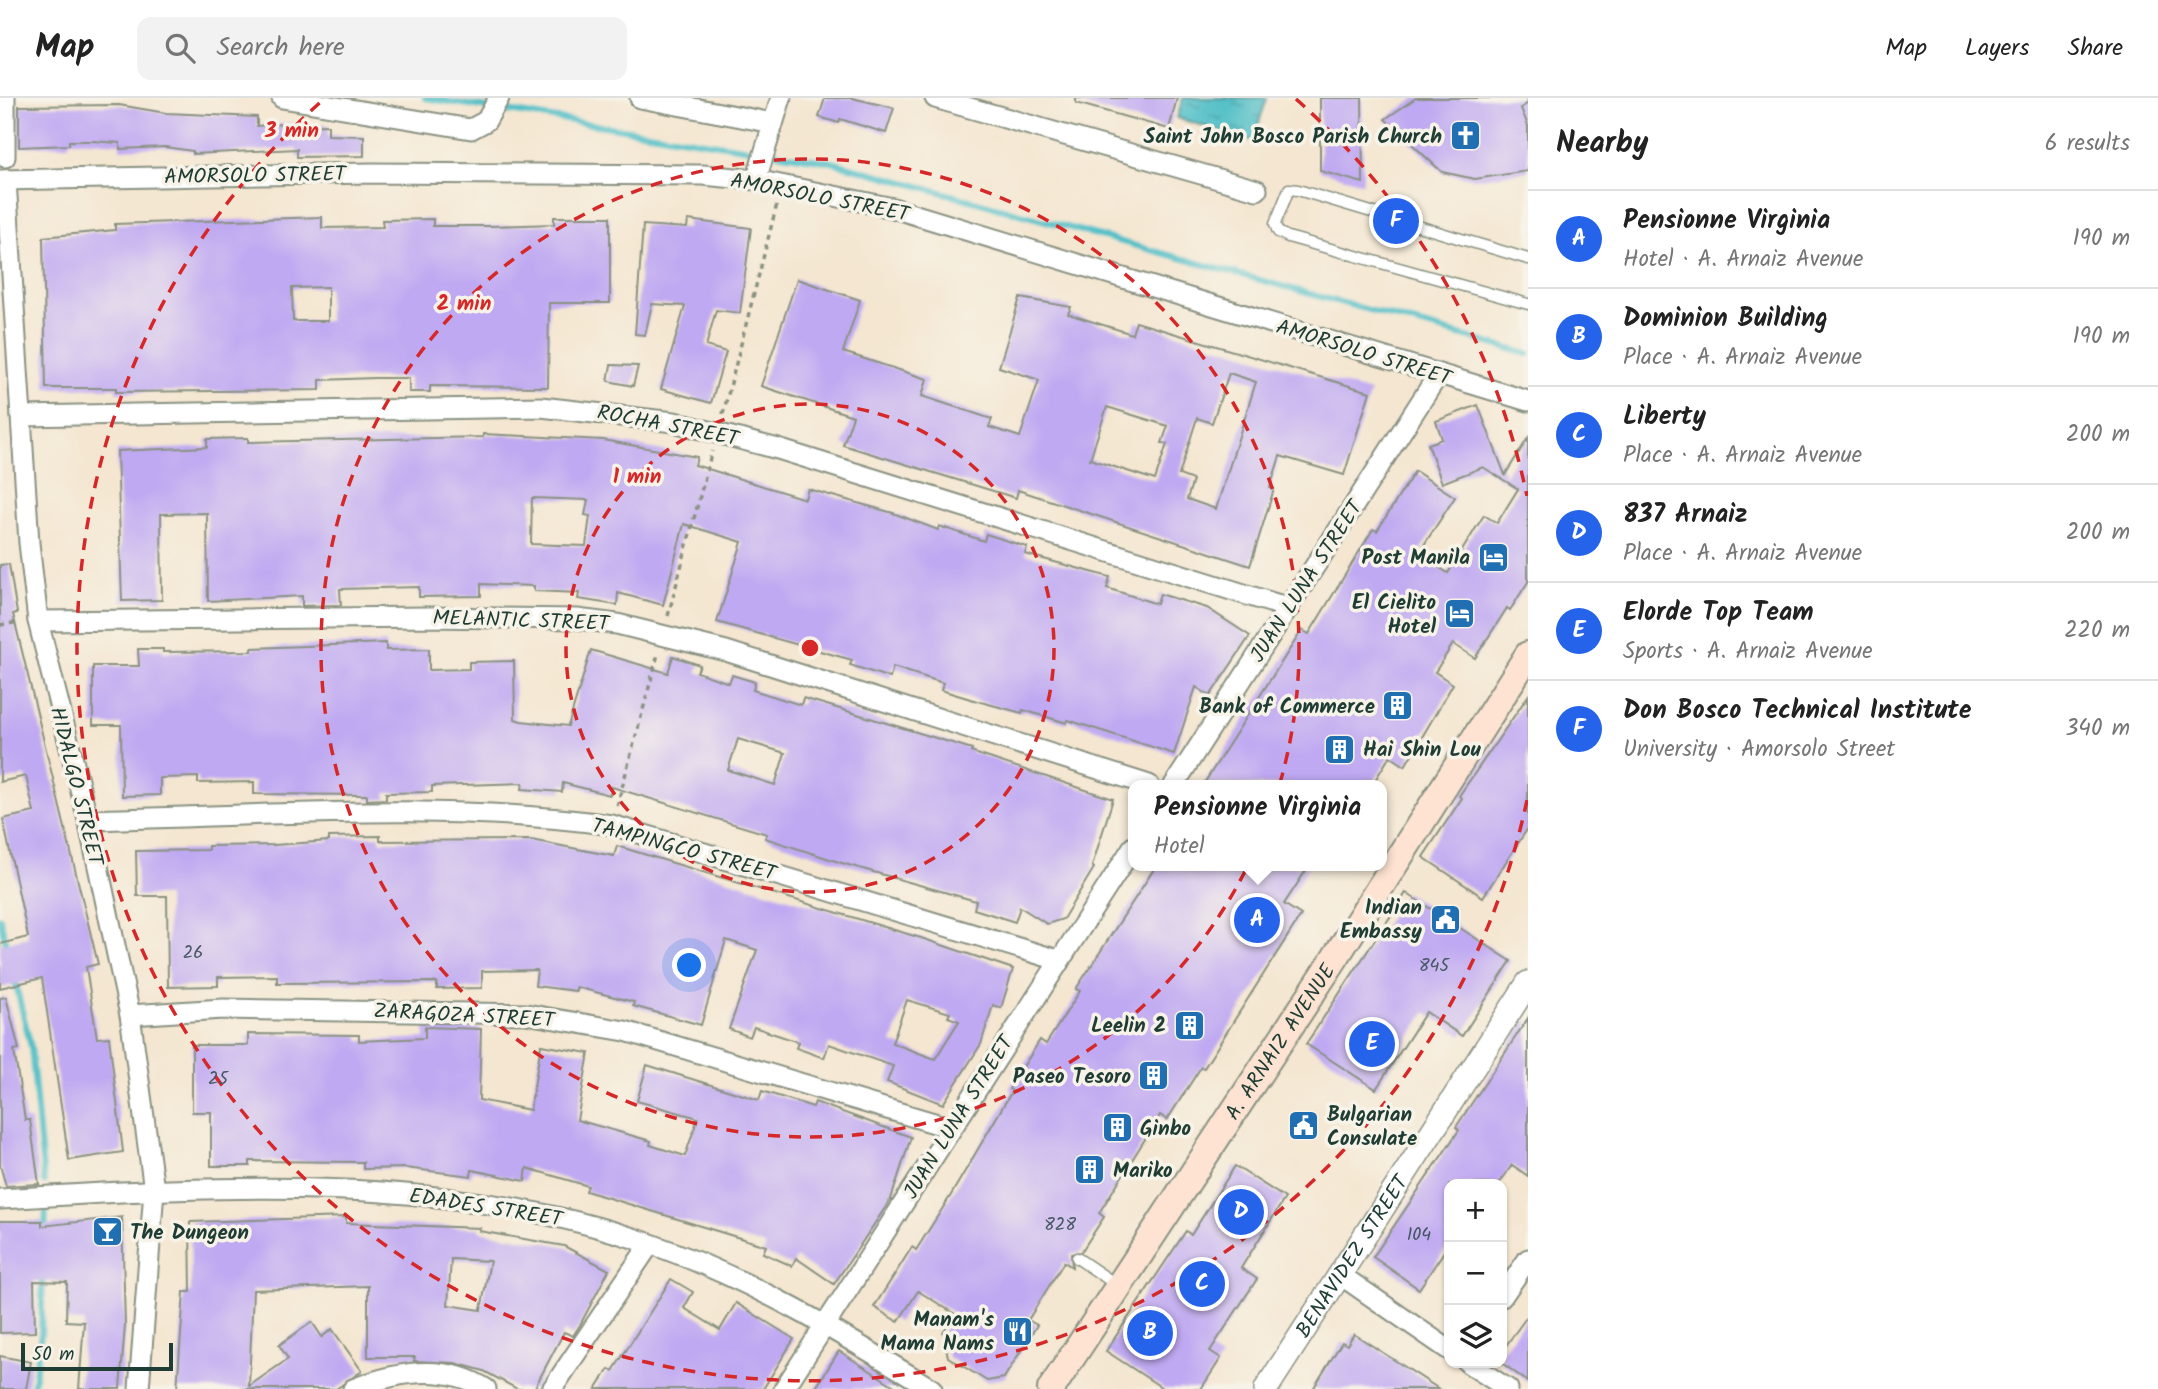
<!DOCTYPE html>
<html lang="en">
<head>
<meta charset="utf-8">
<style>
  :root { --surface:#fff; --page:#f2f2f2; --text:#222; --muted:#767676; --line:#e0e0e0; --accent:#2563eb }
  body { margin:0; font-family:Kalam,sans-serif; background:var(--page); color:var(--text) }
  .controls { position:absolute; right:21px; bottom:21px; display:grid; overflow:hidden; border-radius:14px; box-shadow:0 2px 5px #0004 }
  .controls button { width:63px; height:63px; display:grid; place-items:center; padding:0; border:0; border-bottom:2px solid var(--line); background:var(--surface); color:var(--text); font:35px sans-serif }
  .scale { position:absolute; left:21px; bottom:18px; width:152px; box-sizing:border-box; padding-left:7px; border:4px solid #1f3d34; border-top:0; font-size:19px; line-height:24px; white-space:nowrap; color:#1f3d34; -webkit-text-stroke:5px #f7f3e8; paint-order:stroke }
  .you { position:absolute; left:690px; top:868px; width:24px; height:24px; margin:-18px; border:5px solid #fff; border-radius:50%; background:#1a73e8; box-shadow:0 0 0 10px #1a73e833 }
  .badge { display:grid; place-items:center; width:46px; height:46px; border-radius:50%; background:var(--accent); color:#fff; font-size:23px; font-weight:700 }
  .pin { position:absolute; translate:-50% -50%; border:4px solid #fff; box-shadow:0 2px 7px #0006 }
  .popup { position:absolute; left:1128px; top:682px; width:259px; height:91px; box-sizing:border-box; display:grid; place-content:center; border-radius:14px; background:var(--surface); filter:drop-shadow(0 2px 5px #0005); font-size:23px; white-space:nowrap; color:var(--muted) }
  .popup b { font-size:26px; color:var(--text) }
  .popup::after { content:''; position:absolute; left:50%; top:100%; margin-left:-14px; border:14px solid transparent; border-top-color:var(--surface) }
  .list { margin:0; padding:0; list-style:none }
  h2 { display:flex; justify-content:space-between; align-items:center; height:91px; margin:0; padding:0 28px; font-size:30px }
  h2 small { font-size:23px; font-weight:400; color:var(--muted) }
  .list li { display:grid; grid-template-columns:46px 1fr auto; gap:21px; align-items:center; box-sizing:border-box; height:98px; padding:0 28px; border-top:2px solid var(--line) }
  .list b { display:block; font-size:26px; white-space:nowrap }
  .list p { margin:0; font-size:23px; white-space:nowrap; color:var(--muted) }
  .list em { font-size:23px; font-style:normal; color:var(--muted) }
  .icon { flex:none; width:38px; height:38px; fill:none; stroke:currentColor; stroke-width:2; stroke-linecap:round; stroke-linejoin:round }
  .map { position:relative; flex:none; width:1528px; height:1291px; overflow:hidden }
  header { display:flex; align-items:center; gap:42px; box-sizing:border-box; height:98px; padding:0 35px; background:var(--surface); border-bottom:2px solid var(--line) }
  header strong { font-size:33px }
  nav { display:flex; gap:38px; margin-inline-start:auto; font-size:24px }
  .search { width:490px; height:63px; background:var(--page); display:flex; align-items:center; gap:18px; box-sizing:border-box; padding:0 24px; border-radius:14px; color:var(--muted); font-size:26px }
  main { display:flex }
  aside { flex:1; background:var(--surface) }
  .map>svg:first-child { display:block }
</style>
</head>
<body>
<header>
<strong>Map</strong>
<div class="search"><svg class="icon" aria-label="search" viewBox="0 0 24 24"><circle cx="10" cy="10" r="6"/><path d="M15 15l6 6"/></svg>Search here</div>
<nav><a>Map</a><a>Layers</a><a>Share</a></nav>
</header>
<main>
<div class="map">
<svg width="1528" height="1291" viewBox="0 0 1528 1291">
  <defs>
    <pattern id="water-ripples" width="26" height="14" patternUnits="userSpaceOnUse" patternTransform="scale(1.75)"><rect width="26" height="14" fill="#52c0c8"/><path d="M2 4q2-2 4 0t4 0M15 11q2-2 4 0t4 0" fill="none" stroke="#439da3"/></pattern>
  </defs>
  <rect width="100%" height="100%" fill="#f7f3e8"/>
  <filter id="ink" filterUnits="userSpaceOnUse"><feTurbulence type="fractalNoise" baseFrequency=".0143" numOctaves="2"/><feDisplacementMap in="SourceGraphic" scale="14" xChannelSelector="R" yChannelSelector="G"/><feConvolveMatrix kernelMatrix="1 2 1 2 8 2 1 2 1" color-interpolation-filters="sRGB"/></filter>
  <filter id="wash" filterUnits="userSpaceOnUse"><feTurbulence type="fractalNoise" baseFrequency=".00686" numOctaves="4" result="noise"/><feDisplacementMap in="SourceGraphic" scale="28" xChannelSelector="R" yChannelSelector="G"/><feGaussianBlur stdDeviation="1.57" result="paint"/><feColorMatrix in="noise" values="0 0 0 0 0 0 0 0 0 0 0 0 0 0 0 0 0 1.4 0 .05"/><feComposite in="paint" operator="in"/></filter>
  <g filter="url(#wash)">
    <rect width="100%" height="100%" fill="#f4e6d0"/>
    <path fill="url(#water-ripples)" stroke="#387e7e" stroke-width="2" d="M1183 0H1267L1253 43 1177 20Z"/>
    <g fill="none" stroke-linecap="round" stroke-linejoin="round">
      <g stroke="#52c0c8" stroke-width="6">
        <path d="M425 0 832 64 1528 256"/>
        <path d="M0 820 7 851"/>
        <path d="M14 879 31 949 44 1084"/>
        <path d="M45 1136 46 1109"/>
        <path d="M33 1291 41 1235 43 1178"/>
      </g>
    </g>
    <g id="blocks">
      <g fill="#bfa9f2" fill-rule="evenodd">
        <path d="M825 0H852L894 10 886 35 840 21 839 25 819 19Z"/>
        <path d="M1076 0H1177L1169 31 1076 5Z"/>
        <path d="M1320 0H1362L1363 85 1320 73Z"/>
        <path d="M1416 0H1528V5L1521 10 1528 28V73L1475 81 1442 74 1385 21Z"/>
        <path d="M119 7 166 15 257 19V28L293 25V28L328 27V37L364 38V58L297 59V51L193 56V53L165 49 120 51V45L92 43H69V47L19 49V8Z"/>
        <path d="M322 119V130L383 129 382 122 433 121V128H490L554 126V119H610V205H549L548 289 430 288V294H409V280H375L320 282V292L116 294V290H46L43 139 115 132V126ZM328 189V223H293L292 190Z"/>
        <path d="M688 122 751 130 740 215 716 212 706 248 726 254 711 305 661 291 685 208 652 206 645 237 635 236 643 127 687 130Z"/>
        <path d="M797 181 860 202 843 254 927 281 922 298 992 321 989 329 1020 339 1039 282 999 269 1020 200 1071 209 1068 216 1132 236 1136 224 1370 294 1344 377 1280 358 1270 390 1274 391 1250 468 1018 392 1016 400 843 347 853 318 761 288ZM1229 275 1256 284 1216 411 1187 401 1193 382 1179 377 1197 320 1212 325ZM1107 309 1168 328 1162 345 1167 346 1155 382 1090 361Z"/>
        <path d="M611 267 638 268 633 288 608 283Z"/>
        <path d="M1478 307 1505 377 1528 340V484L1510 512 1507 510 1475 560 1453 546 1435 574 1453 586 1405 668 1390 658 1372 687H1203L1302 532 1309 536 1373 431 1377 433 1415 373 1455 399 1418 456 1448 475 1484 417 1497 425 1518 391 1483 369 1442 385 1428 346 1442 341 1436 323Z"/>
        <path d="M483 336 603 342 697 359 695 367 805 401 808 391 893 415 938 432 939 428 984 443 986 436 1027 449 1025 456 1110 479 1107 490 1157 506 1160 496 1207 510 1250 538 1210 598 1196 589 1174 656 1068 622 1067 625 1023 612 1022 615 977 603 941 592 943 585 893 569 890 580 850 567 852 562 717 524 742 444 684 426 663 507 618 495 617 507 578 501 579 495 534 493V488L481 486V498L419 499V489L340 491 341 507 302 508V498L208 503 207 415 161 416 162 502 122 503 117 353 207 349V341L248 340V344L483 339ZM532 400 588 402 585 417 590 418 586 448 531 446Z"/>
        <path d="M9 466 17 515 13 516 98 866 86 869 97 940 109 939 123 1054 69 1062 42 880 0 890V846L28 839 3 721 34 714 26 678 0 684V467Z"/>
        <path d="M386 545V552L429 551V572L469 571V564L514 563 515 621 521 623 568 628 591 552 668 575 673 558 700 567 697 574 729 585 732 577 755 584 753 592 801 607 803 600 847 613 972 651 971 654 1113 701 1092 768 1094 770 1063 821 1047 826 1020 809 1015 824 974 811 976 803 845 766 765 740 767 736 612 689 610 697 563 685 562 694 522 691 523 685 432 688V694L386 695V701L367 702V697L254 696V684L198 685V679L160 680V697L122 698 121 627H93V568H139L138 551H163V554L252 553V550ZM738 641 785 655 775 687 728 672Z"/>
        <path d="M1528 598V730L1483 799 1423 759 1462 700 1459 698Z"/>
        <path d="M380 738V743L531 742 614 758 617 748 921 840 1013 871 1001 910 993 907 981 946 943 1006 887 984 893 968 829 946 824 960 796 950 798 944 754 929 750 939 729 931 757 852 726 842 701 927 633 908 634 904 576 889V893L535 888 537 872 482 873V890L437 891V884L277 885V878L218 879V888L168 889 167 798H137L136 753 208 752V748L274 747 329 743V739ZM907 902 950 915 948 919 959 923 935 961 892 945Z"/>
        <path d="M1156 768H1309L1284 806 1301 817 1204 970 1201 969 1167 1022 1160 1017 1099 1115 1104 1119 1081 1154 1071 1156 1072 1169 1064 1164 1028 1222 1037 1227 1004 1280 987 1283 948 1259 943 1234 955 1216 918 1193 898 1224 874 1209 912 1149 916 1152 951 1097 1012 993 1009 991 1040 942 1046 946 1080 893 1076 891Z"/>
        <path d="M1406 795 1511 863 1462 938 1426 914 1376 991 1306 946Z"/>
        <path d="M6 899 19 951 14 952 25 1022H30L39 1086 6 1088 0 1067V900Z"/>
        <path d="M1528 920V1078L1512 1067 1499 1086H1449V1146L1419 1191 1373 1159 1459 1032 1456 1029Z"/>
        <path d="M425 929 481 931 479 1002 530 1012 541 947 589 955 577 1022 651 1043 650 1047 685 1058 698 1020 637 1003 647 967 759 1002 762 993 813 1009 815 1004 911 1039 891 1101 834 1186 796 1160 792 1168 763 1155 766 1148 586 1093 588 1088 527 1070 525 1083 472 1072 471 1078 405 1070 363 1071V1064L250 1063V1068H211V1014H192V947H248V936L359 937V943L425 940Z"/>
        <path d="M1235 1068 1285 1100 1241 1170 1257 1181 1210 1253 1221 1260 1214 1271 1201 1291H1164L1106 1253 1186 1133 1191 1137Z"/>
        <path d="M122 1119 125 1227 120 1291H79L84 1224 66 1223 67 1184 34 1183 35 1234 0 1235V1123H42V1128Z"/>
        <path d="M346 1119V1125L480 1130 479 1133 564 1148 609 1172 580 1227 573 1238 564 1234 534 1291H517L484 1273 455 1265 414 1263 415 1259H368V1188L253 1192 249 1288 288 1261 279 1247 312 1224 322 1239 332 1231 362 1273 336 1291H177L184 1194H191L190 1124ZM451 1161 490 1163 481 1212 448 1207Z"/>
        <path d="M671 1181 693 1194 684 1210 720 1232 736 1205 794 1241 763 1291H596L609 1271 613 1273Z"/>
        <path d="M1528 1217V1284L1502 1265V1253Z"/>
        <path d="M1354 1236 1439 1291H1313L1342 1244 1347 1247Z"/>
        <path d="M839 1253 899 1291H815Z"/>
        <path d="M0 1258 31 1264 26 1291H0Z"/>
      </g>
    </g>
  </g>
  <g filter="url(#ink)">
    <use href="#blocks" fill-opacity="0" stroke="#8a9282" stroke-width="2"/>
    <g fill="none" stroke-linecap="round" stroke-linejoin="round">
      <defs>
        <g id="service">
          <path d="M1528 161 1298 92 1289 91 1275 126 1278 134 1288 139 1528 206"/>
          <path d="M1077 1160 1117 1187"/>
        </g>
        <g id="minor">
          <path d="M282 0 471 31 486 23 499 0"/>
          <path d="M640 0 773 25"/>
          <path d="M935 0 1257 92"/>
          <path d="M5 59V0"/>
          <path d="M0 82 372 75 703 77 756 82 893 110 1528 303"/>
          <path d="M6 82 29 445 38 523 88 722 130 917 154 1092 139 1291"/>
          <path d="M756 82 781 0"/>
          <path d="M21 318 541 309 674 324 778 351 1289 510"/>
          <path d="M38 523 429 519 577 521 617 526 726 553 1149 687"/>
          <path d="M1174 687 1438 277"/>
          <path d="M88 722C262 718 439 703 612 727L1058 862"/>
          <path d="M130 917 223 911 526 916 625 933 951 1030"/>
          <path d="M0 1101C215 1088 444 1073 651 1146 751 1181 842 1236 932 1291"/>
          <path d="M1339 1176 1449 1252"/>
          <path d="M1502 1199 1528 1161"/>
          <path d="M1468 1265 1508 1291"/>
          <path d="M353 1291C395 1274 444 1264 486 1291"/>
          <path d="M552 1291 650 1146"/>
          <path d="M784 1291 1133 749"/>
        </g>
        <g id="tertiary">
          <path id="s1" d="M1266 1291 1528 885"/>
        </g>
        <g id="secondary">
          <path id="s2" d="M1051 1291 1333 863 1528 557"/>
        </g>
      </defs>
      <use href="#service" stroke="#8a9282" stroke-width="13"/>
      <use href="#minor" stroke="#8a9282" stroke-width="23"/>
      <use href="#tertiary" stroke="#8a9282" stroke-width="26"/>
      <use href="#secondary" stroke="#8a9282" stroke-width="30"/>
      <g stroke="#8a9282" stroke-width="3.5" stroke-dasharray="5 5" stroke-linecap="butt">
        <path d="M723 316 777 106"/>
        <path d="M668 518 712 353"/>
        <path d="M0 527 19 524"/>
        <path d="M617 708 658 556"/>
      </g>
      <use href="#service" stroke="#fff" stroke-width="10"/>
      <use href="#minor" stroke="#fff" stroke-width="19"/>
      <use href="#tertiary" stroke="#fff" stroke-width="23"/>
      <use href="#secondary" stroke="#fee3d2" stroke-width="26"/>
    </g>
  </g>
  <g fill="none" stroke="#d62828" stroke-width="3.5" stroke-dasharray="12 9">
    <circle cx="810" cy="550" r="244"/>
    <circle cx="810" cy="550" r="489"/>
    <path d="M1527 702A733 733 0 1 1 324 1M1296 1A733 733 0 0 1 1527 398"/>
  </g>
  <defs>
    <symbol id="church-square" viewBox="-11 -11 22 22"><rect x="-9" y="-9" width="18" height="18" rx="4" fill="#1f6fb2" stroke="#f7f3e8"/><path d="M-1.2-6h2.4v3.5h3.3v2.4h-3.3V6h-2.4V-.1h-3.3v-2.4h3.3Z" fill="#fff"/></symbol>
    <symbol id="hotel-square" viewBox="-11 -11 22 22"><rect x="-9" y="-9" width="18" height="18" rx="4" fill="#1f6fb2" stroke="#f7f3e8"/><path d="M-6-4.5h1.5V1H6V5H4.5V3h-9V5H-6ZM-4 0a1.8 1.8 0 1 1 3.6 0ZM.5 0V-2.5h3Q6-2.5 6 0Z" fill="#fff"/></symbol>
    <symbol id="building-square" viewBox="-11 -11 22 22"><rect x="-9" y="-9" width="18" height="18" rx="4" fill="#1f6fb2" stroke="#f7f3e8"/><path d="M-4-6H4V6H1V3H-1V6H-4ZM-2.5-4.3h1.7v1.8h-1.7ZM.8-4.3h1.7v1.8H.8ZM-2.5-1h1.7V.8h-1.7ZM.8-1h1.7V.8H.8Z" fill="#fff"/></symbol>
    <symbol id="civic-square" viewBox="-11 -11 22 22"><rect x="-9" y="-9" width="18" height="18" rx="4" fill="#1f6fb2" stroke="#f7f3e8"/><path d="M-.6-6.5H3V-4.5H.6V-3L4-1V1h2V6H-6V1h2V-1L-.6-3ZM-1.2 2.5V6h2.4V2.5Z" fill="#fff"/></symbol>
    <symbol id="bar-square" viewBox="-11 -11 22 22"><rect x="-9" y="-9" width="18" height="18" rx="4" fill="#1f6fb2" stroke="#f7f3e8"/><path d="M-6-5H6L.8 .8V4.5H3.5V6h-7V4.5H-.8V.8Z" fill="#fff"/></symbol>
    <symbol id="restaurant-square" viewBox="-11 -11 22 22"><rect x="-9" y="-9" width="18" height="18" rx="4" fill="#1f6fb2" stroke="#f7f3e8"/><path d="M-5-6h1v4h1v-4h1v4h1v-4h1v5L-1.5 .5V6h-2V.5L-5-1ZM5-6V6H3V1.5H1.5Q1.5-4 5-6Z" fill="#fff"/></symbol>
  </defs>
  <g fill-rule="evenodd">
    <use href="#church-square" x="1448" y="20" width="35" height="35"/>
    <use href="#hotel-square" x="1476" y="442" width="35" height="35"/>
    <use href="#hotel-square" x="1442" y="498" width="35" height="35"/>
    <use href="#building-square" x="1380" y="590" width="35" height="35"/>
    <use href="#building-square" x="1322" y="634" width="35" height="35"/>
    <use href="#civic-square" x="1428" y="804" width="35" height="35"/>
    <use href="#building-square" x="1172" y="910" width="35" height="35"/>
    <use href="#building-square" x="1136" y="960" width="35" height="35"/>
    <use href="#civic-square" x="1286" y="1010" width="35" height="35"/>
    <use href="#building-square" x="1100" y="1012" width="35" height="35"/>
    <use href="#building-square" x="1072" y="1054" width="35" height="35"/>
    <use href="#bar-square" x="90" y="1116" width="35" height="35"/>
    <use href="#restaurant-square" x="1000" y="1216" width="35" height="35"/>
  </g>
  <g text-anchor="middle" stroke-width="7" stroke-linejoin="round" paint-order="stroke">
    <g font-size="18" fill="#475864">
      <text x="193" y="860">26</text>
      <text x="1434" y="873">845</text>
      <text x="218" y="986">25</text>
      <text x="1060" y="1132">828</text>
      <text x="1419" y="1142">104</text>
    </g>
    <g font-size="21" font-weight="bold" fill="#1f3d34" stroke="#f7f3e8" text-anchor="end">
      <text x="1442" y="45">Saint John Bosco Parish Church</text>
      <text x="1470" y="466">Post Manila</text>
      <text x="1436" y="511">El Cielito<tspan x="1436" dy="24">Hotel</tspan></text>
      <text x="1375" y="615">Bank of Commerce</text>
      <text x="1363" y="658" text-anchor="start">Hai Shin Lou</text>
      <text x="1422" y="816">Indian<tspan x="1422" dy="24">Embassy</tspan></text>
      <text x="1166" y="934">Leelin 2</text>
      <text x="1131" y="985">Paseo Tesoro</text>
      <text x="1327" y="1023" text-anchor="start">Bulgarian<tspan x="1327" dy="24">Consulate</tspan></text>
      <text x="1140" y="1037" text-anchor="start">Ginbo</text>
      <text x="1113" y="1079" text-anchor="start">Mariko</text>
      <text x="130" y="1141" text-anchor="start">The Dungeon</text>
      <text x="994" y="1228">Manam's<tspan x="994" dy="24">Mama Nams</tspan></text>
    </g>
    <g font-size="21" fill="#1f3d34" stroke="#f7f3e8">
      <text transform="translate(255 77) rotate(-1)" y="7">AMORSOLO STREET</text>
      <text transform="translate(820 99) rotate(11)" y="7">AMORSOLO STREET</text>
      <text transform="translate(1364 254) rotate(17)" y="7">AMORSOLO STREET</text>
      <text transform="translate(668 327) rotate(11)" y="7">ROCHA STREET</text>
      <text transform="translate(1306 483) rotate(-57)" y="7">JUAN LUNA STREET</text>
      <text transform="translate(521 522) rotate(2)" y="7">MELANTIC STREET</text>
      <text transform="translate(77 688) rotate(76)" y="7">HIDALGO STREET</text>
      <text transform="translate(684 751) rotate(15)" y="7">TAMPINGCO STREET</text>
      <text transform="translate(464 917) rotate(3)" y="7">ZARAGOZA STREET</text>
      <text dy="7" stroke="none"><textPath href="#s2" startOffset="416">A. ARNAIZ AVENUE</textPath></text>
      <text transform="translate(958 1019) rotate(-58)" y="7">JUAN LUNA STREET</text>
      <text transform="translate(486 1109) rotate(9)" y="7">EDADES STREET</text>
      <text dy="7" stroke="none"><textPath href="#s1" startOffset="158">BENAVIDEZ STREET</textPath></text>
    </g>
  </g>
  <circle cx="810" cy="550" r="10" fill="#d62828" stroke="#f7f3e8" stroke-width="3.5"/>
  <g font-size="21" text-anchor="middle" font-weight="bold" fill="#d62828" stroke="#f7f3e8" stroke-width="7" stroke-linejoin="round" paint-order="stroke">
    <text x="292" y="39">3 min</text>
    <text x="464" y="212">2 min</text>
    <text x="637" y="385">1 min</text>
  </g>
</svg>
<div class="controls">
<button>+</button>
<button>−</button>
<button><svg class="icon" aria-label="layers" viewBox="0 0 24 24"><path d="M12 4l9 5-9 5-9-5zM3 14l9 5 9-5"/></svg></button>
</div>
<div class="scale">50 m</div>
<div class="you"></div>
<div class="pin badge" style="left:1257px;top:822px">A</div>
<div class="popup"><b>Pensionne Virginia</b>Hotel</div>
<div class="pin badge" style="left:1150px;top:1235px">B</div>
<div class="pin badge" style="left:1202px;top:1186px">C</div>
<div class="pin badge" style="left:1241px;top:1114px">D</div>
<div class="pin badge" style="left:1372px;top:946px">E</div>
<div class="pin badge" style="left:1396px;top:123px">F</div>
</div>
<aside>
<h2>Nearby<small>6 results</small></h2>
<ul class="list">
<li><span class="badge">A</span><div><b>Pensionne Virginia</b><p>Hotel · A. Arnaiz Avenue</p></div><em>190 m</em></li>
<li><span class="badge">B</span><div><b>Dominion Building</b><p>Place · A. Arnaiz Avenue</p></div><em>190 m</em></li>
<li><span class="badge">C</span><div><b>Liberty</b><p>Place · A. Arnaiz Avenue</p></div><em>200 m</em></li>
<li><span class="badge">D</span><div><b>837 Arnaiz</b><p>Place · A. Arnaiz Avenue</p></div><em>200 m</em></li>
<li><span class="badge">E</span><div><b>Elorde Top Team</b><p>Sports · A. Arnaiz Avenue</p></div><em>220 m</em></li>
<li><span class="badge">F</span><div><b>Don Bosco Technical Institute</b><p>University · Amorsolo Street</p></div><em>340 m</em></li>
</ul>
</aside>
</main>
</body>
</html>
